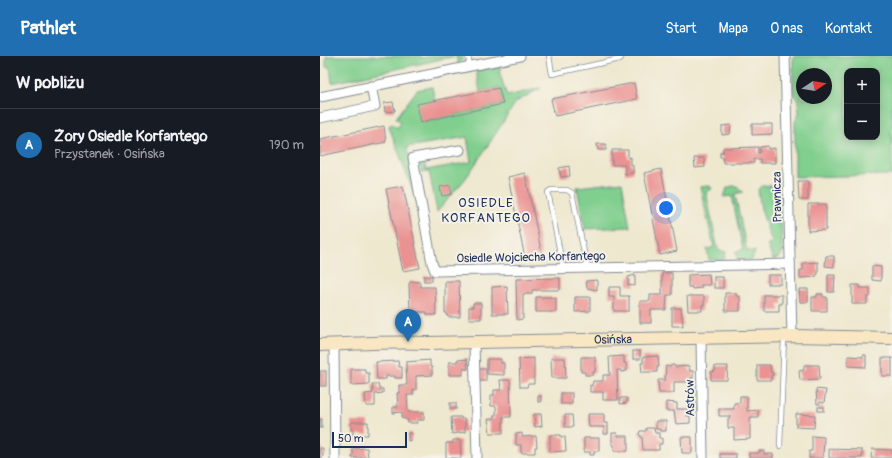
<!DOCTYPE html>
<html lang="pl">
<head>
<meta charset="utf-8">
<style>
  :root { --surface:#171b24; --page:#20242c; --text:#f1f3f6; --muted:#9ea1a6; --line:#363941; --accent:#1f6fb2 }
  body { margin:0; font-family:Pangolin,sans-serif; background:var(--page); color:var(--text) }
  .controls { position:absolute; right:12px; top:12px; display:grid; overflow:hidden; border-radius:8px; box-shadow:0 2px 10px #0003 }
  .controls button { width:36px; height:36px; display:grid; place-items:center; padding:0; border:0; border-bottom:1px solid var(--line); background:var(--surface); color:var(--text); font:20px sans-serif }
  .compass { position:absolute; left:476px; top:12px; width:36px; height:36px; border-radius:50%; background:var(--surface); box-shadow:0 2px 10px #0003; rotate:78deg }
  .scale { position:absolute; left:12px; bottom:10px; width:75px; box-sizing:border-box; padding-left:4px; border:2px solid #1b2f5e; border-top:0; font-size:11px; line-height:14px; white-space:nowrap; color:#1b2f5e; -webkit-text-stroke:3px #f7f3e8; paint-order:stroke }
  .you { position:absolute; left:346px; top:152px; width:14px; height:14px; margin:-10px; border:3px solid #fff; border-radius:50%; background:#1a73e8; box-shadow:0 0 0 6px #1a73e833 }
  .badge { display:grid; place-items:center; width:26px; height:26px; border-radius:50%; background:var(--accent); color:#fff; font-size:13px; font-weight:700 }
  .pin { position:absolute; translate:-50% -33px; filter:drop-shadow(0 1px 2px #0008) }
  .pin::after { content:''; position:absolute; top:21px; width:14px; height:12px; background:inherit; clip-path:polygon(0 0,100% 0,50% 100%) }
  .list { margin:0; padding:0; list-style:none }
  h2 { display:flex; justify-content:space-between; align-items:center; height:52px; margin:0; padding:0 16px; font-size:17px }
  h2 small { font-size:13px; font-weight:400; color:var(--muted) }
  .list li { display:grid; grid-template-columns:26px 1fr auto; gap:12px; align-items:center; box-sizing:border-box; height:72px; padding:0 16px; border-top:1px solid var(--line) }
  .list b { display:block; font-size:15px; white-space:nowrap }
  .list p { margin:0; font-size:13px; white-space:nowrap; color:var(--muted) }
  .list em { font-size:13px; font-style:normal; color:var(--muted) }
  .map { position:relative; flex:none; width:572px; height:402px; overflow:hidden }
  header { display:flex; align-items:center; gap:24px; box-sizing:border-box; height:56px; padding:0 20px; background:var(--accent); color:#fff }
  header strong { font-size:19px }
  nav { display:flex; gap:22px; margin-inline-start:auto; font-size:14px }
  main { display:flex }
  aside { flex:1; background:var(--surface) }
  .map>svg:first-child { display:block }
</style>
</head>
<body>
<header>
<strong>Pathlet</strong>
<nav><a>Start</a><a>Mapa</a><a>O nas</a><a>Kontakt</a></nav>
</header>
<main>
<aside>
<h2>W pobliżu<small></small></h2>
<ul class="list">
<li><span class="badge">A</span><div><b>Żory Osiedle Korfantego</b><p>Przystanek · Osińska</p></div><em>190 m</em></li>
</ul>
</aside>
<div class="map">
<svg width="572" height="402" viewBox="0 0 572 402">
  <rect width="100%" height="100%" fill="#f7f3e8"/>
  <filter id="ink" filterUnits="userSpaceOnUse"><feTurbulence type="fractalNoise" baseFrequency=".025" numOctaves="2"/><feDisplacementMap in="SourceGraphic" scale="8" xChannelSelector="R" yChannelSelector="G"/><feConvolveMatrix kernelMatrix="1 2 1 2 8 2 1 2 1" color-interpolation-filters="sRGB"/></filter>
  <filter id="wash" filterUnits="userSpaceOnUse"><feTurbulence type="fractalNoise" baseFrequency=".012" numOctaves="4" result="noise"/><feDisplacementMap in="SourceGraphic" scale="16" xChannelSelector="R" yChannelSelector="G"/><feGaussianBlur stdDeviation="0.9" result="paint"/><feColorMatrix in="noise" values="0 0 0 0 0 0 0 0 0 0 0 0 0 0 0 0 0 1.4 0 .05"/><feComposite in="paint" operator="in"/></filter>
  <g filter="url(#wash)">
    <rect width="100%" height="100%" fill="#eee8cf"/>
    <g fill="#81cf8e" stroke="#4e7f76" fill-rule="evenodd">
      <path d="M6 0H101L102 2 111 0H143L142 4 138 9 136 0 12 27 10 11H6Z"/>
      <path d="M473 0H572V119L475 121V66L479 57 478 45 473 36ZM527 15H557V81H527ZM482 18H506V42H482Z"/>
      <path d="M176 10 180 11 181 14 179 15 187 40 221 32 196 46 167 91 146 122 117 156 109 115 101 116 99 108 100 106 104 105 106 114 151 106 147 81 87 91 88 99H90L96 143 69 71 71 67 77 72 81 66 76 62 97 34 112 31 115 45 101 66 183 48 179 32 160 36 156 15Z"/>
      <path d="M302 126 310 171 265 173 257 131Z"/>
      <path d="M388 130H390L392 133 386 136 398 194 406 196 404 204H389L387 193 394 191 380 131Z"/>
      <path d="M412 130H417L423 136 415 138 427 195H435L432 204H417L416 195 423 194 412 140 404 141 407 132Z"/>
      <path d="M442 130H458L461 134 462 197 460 201 453 204 447 188 452 187 441 153 438 134Z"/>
    </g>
    <g id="blocks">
      <g fill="#ea9291">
        <path d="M314 27 317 43 235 60 231 43Z"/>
        <path d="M179 32 183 48 101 66 97 48Z"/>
        <path d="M73 46 75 55 65 56 64 47Z"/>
        <path d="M432 68H452V78L432 79Z"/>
        <path d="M411 69 410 78 402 79V70Z"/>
        <path d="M64 70 66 86 0 100V83Z"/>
        <path d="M277 88H286V94H278Z"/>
        <path d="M448 90V93L455 92V107H440V103H434V107H403V101H400V96H403V92L438 91V97L440 96V91Z"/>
        <path d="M292 94H308V102L311 101V109H313V117L305 118V109H292Z"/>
        <path d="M374 102H384L385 111 375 112Z"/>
        <path d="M249 110 250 120 241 121 239 112Z"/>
        <path d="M341 113 357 195 340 199 324 117Z"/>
        <path d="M205 117 222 199 205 202 188 121Z"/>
        <path d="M478 125H488V144H479Z"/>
        <path d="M130 129 132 138 122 140 120 131Z"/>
        <path d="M83 130 100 212 83 215 66 133Z"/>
        <path d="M488 148H506V174L488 175Z"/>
        <path d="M506 200H514V211L505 210Z"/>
        <path d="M498 206V218L496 219V221L480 222V214H483V207Z"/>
        <path d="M552 210 561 211V225L552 224Z"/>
        <path d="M342 217H352V239H347L346 254H331V267H320V245H330V239H342Z"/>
        <path d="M389 218 390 229H381V232L372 233V231H368V219Z"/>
        <path d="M315 219V230L308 229V221Z"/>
        <rect x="448" y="219" width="13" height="9"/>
        <path d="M508 219H515L514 236H508Z"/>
        <rect x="104" y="220" width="8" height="5"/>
        <rect x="394" y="221" width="9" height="11"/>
        <path d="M240 222V234H212V238H203V263L197 264 196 223Z"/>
        <path d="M277 224V234L267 232 266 225Z"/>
        <path d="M91 225 100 226V231H115L116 259H107V256H90L89 228Z"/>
        <path d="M125 225H139L140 261H128L127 257H125Z"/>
        <path d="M532 229H540V232H550V241H547V248H532Z"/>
        <path d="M187 230 188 258H172V231Z"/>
        <path d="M289 231H300V240H309V255H294V241H289Z"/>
        <path d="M479 233H488V246H480Z"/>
        <path d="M405 237H416V240H420V255H405Z"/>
        <path d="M497 238H503V241H507V255H492V241H497Z"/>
        <path d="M444 239H462V248H459V255H444Z"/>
        <path d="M367 240H384V249H382V255H368Z"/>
        <path d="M216 241H231V242H236V256H216Z"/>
        <path d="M255 241H270V255L255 256Z"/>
        <path d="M153 247H161V263H149V251H153Z"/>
        <path d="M352 252H361L363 270H352Z"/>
        <rect x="313" y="295" width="7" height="8"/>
        <path d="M543 299H546V311L528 310V300L543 301Z"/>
        <path d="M304 300V307H306L307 315 301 316V314H297L298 344H283V336H270V329L272 330 273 325H283V319H290L289 301Z"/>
        <path d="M338 300 339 311H337V316H322L321 307H323V301Z"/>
        <path d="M261 301H275V316H273V319H265V316H261Z"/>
        <path d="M214 302V328H208L207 331H200L199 303Z"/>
        <path d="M231 302H245L246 322H232Z"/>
        <rect x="562" y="302" width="10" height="18"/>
        <path d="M147 303 148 313H143V319H129V306H137V304Z"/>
        <path d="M167 303H181V307H184V319L167 318Z"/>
        <path d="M110 304V311H112V319L96 320V334H93V339H87L88 356H104V364H97V367H88V364L82 362V356L73 357V351H78L77 337H79V329H87L86 306Z"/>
        <path d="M78 305 79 311H82V322H75V320H66V323H57L56 306Z"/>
        <path d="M352 309H354L355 311 369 310 370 315H373V322H370V326H354V337H339L338 324H345L346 310 350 311Z"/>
        <path d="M437 309H450L451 317H453V319L451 320V324H437Z"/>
        <path d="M484 309H499L500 323 480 324 479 315 484 314Z"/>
        <path d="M395 310H408L407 324H391V316L395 315Z"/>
        <path d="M31 313H45V317H49V328L31 329Z"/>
        <rect x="159" y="313" width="7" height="12"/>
        <rect x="0" y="315" width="6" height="15"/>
        <path d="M180 324H190L191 361H183V377H170L168 363H174V359H176V350H171V339H174V334H181Z"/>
        <path d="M52 328H58L59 333H63V337L55 338V350H46L45 338 53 337Z"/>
        <path d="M496 333 506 334 504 347 500 346 499 348H497Z"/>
        <rect x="241" y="337" width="11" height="11"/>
        <rect x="218" y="340" width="3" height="6"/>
        <path d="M420 340H427V355L438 354V361H431L430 362V383L414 384V372H408V362H410V360H399V353H414V347H420Z"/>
        <path d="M300 342H307V347L300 348Z"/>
        <path d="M346 346 357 347V353H367V360H370V367L356 368 354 355H346Z"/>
        <rect x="130" y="347" width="6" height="6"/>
        <rect x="498" y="351" width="6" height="4"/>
        <path d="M214 358H221L222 370 215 371Z"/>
        <path d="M268 358H284V367H288V378H284V371H269Z"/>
        <path d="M476 358 495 359 494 372 476 371Z"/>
        <path d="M245 359H252L253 371H245Z"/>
        <path d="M131 361H141V363H145V376L132 378Z"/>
        <rect x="0" y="363" width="2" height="9"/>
        <path d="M336 365H346V375H340V373H336Z"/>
        <path d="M31 366H48V379H33V374H31Z"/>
        <path d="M326 372H334L335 377H339V382H342V388H339V394H323L322 381H321L319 378 320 375H326Z"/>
        <path d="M88 377H92L91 384 88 385Z"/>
        <path d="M202 377V381L216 380 217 391H215V397H201V389H196V378Z"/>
        <path d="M292 377H297L298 380H308V395H294V389H292Z"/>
        <path d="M230 379H241V381H245L246 395 230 396Z"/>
        <path d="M492 380 504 381 503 402H489V395H492Z"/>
        <path d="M361 381H372V397H362Z"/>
        <path d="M264 382H279V395H274V399H270V396H264Z"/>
        <path d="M133 384H140L141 402H126V387H133Z"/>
        <path d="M0 392H3V400L0 402Z"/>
        <path d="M47 392 48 402H32V400L33 399V393Z"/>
        <path d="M509 393 542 394V402H509Z"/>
        <path d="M552 393 572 394V402H551Z"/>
        <path d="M439 395H444V398H453V402H429V397H439Z"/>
        <rect x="400" y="398" width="16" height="4"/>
      </g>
    </g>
  </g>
  <g filter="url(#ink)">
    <use href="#blocks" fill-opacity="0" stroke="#848c96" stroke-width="1"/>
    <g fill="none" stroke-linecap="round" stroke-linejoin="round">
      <defs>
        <g id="lane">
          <path d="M148 0 150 10"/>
          <path d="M229 0 232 18 300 3 302 0"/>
          <path d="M243 212 228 136 231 134H247L252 137 267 211"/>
          <path d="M460 390 464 281"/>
        </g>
        <g id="street">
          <path d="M465 0 472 280"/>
          <path d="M0 41 200 0"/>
          <path d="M0 62 55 50 51 30"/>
          <path d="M140 94 93 102 112 207 115 215 470 208"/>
          <path d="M381 282 383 402"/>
          <path d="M154 286 157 402"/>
          <path d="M14 289 15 402"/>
        </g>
        <g id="secondary">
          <path id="s1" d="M0 289C36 288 72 285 108 287L472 280 572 282"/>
        </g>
      </defs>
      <use href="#lane" stroke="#848c96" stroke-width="6"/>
      <use href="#street" stroke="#848c96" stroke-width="11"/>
      <use href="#secondary" stroke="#848c96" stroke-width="14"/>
      <use href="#lane" stroke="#fff" stroke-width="4.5"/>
      <use href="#street" stroke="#fff" stroke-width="9"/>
      <use href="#secondary" stroke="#f9e7c3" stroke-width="12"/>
    </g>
  </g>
  <g text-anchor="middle" stroke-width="3.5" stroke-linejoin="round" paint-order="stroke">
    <g font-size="12" fill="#1b2f5e" stroke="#f7f3e8">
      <text transform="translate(457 141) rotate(-91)" y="4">Prawnicza</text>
      <text transform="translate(211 201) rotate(-1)" y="4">Osiedle Wojciecha Korfantego</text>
      <text dy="4" stroke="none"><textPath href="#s1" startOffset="293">Osińska</textPath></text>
      <text transform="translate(370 342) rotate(-91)" y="4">Astrów</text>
    </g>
    <g font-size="13" letter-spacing="1" fill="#1b2f5e" stroke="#f7f3e8">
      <text x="166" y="151">OSIEDLE<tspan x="166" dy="15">KORFANTEGO</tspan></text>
    </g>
  </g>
</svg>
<div class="controls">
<button>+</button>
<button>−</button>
</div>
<svg class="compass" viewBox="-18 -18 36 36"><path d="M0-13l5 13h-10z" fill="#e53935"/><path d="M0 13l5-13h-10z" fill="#9ea1a6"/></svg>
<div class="scale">50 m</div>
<div class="you"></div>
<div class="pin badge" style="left:88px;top:286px">A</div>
</div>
</main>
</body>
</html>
